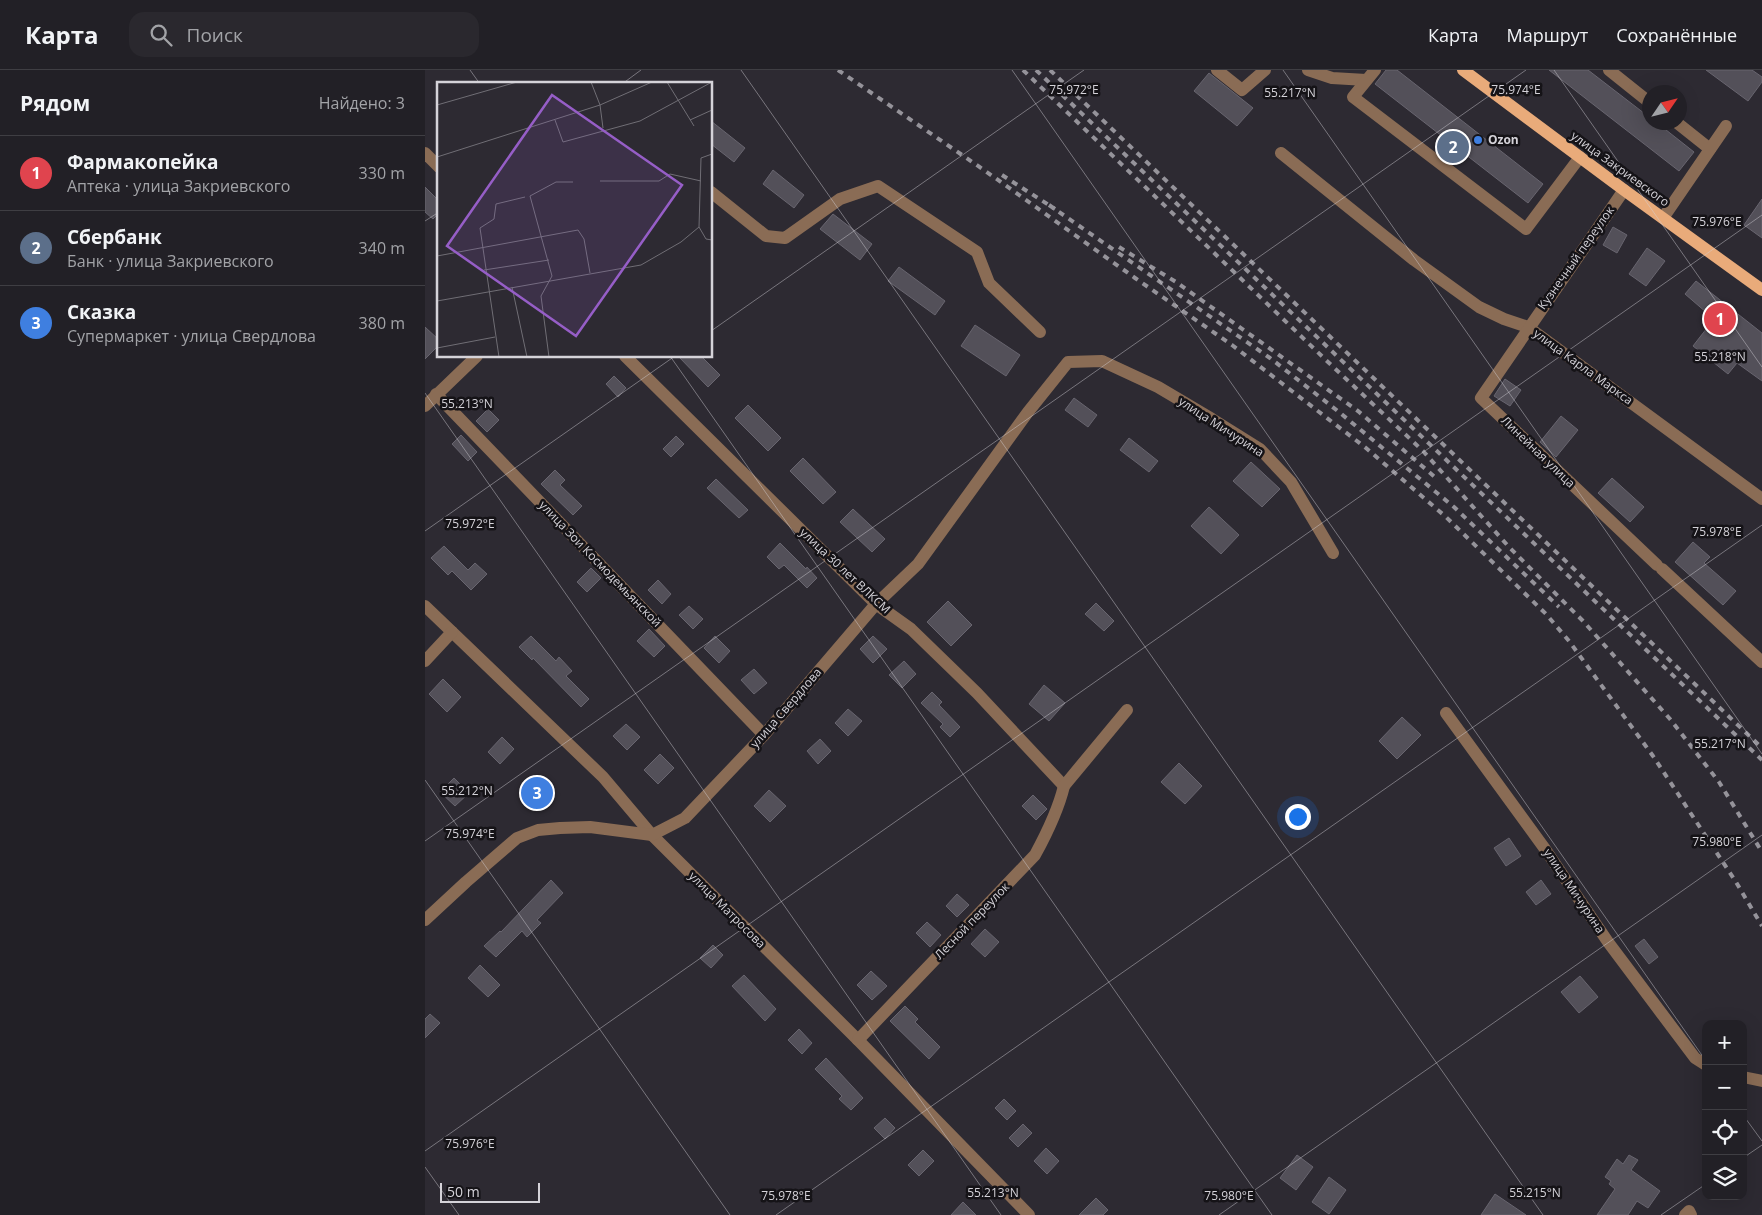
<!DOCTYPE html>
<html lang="ru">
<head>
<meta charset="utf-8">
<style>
  :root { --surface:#222026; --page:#2a282e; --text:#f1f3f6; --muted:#a2a3a7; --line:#3f3e43; --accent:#f6a246 }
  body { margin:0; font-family:"Open Sans",sans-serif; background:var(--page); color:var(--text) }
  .controls { position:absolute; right:15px; bottom:15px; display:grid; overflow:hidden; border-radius:10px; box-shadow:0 5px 20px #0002 }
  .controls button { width:45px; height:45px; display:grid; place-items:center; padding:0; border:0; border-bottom:1px solid var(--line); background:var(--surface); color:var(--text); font:25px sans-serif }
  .compass { position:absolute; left:1217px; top:15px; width:45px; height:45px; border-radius:50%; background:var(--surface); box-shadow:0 5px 20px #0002; rotate:55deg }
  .scale { position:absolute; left:15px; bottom:12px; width:100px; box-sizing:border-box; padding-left:5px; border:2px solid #d5d3d9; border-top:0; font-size:14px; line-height:18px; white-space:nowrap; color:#d5d3d9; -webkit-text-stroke:4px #151317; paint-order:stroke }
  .you { position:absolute; left:872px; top:746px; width:18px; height:18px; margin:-12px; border:4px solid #fff; border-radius:50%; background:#1a73e8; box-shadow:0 0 0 8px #1a73e833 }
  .badge { display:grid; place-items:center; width:32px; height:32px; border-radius:50%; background:var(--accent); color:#fff; font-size:16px; font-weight:700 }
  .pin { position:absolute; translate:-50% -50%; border:2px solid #fff; box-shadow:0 1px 5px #0006 }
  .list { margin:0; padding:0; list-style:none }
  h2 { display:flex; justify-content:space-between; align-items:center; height:65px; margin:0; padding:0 20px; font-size:21px }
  h2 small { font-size:16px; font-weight:400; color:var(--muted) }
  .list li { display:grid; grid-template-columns:32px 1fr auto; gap:15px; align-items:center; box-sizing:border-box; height:75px; padding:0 20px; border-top:1px solid var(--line) }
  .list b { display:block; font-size:19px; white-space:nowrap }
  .list p { margin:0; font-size:16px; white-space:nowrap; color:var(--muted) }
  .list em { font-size:16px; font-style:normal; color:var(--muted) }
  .icon { flex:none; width:28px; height:28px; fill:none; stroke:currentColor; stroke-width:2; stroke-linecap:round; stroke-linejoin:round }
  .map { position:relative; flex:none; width:1337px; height:1145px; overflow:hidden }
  header { display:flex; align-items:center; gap:30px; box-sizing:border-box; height:70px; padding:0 25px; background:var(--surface); border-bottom:1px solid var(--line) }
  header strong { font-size:24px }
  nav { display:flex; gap:28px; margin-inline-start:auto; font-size:18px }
  .search { width:350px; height:45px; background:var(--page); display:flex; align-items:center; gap:12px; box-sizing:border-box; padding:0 18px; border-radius:15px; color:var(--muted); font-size:19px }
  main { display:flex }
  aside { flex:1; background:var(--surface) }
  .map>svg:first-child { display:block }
</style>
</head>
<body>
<header>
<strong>Карта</strong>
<div class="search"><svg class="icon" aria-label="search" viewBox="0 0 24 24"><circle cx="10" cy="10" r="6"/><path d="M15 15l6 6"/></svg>Поиск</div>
<nav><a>Карта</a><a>Маршрут</a><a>Сохранённые</a></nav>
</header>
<main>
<aside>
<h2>Рядом<small>Найдено: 3</small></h2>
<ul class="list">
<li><span class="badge" style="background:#e0444e">1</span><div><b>Фармакопейка</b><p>Аптека · улица Закриевского</p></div><em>330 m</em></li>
<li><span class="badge" style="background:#5c6f8a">2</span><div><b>Сбербанк</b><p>Банк · улица Закриевского</p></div><em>340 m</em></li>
<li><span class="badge" style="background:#3f7fe0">3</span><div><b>Сказка</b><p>Супермаркет · улица Свердлова</p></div><em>380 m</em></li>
</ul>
</aside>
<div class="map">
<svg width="1337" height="1145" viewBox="0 0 1337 1145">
  <rect width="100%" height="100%" fill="#2d2a32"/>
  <g fill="#535059" stroke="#68656f">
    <path d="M961 0H972L1118 114 1103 133 950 14Z"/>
    <path d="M1124 0H1163L1224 47V52H1231L1269 82 1254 101Z"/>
    <path d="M1281 0H1327L1337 7V12L1323 31Z"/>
    <path d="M784 3 828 38 812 56 769 21Z"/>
    <path d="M286 51 320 78 309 92 286 74Z"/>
    <path d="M348 100 379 125 369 138 338 114Z"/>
    <path d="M0 117 14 131V143L8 149 0 142Z"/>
    <path d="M1337 129V168L1319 155Z"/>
    <path d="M408 144 447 174 435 190 395 159Z"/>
    <path d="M1188 157 1202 165 1192 183 1178 175Z"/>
    <path d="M1222 178 1240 191 1221 216 1204 204Z"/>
    <path d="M474 197 520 231 510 245 463 211Z"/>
    <path d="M1271 211 1337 263V311L1312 293 1303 304 1268 276 1289 249 1260 224Z"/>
    <path d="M550 255 595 285 581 306 536 276Z"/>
    <path d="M0 257 14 270V275L0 289Z"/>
    <path d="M253 286H276L295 305 283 317Z"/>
    <path d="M189 306 201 318 193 327 181 314Z"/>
    <path d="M1080 309 1096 320 1085 336 1069 326Z"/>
    <path d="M649 328 672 345 663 357 640 340Z"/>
    <path d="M323 335 356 368 343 381 310 348Z"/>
    <path d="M63 339 74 350 62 362 51 351Z"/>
    <path d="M1136 346 1153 360 1131 387 1115 372Z"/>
    <path d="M36 365 52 382 43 391 27 374Z"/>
    <path d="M251 366 259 374 246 387 238 379Z"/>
    <path d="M704 368 733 391 724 402 695 380Z"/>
    <path d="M378 388 411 422 398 434 365 401Z"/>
    <path d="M826 392 855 419 837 437 808 411Z"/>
    <path d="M130 400 140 410 135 415 157 436 148 445 116 414Z"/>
    <path d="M1187 408 1219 437 1205 452 1173 423Z"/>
    <path d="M291 409 323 440 314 448 282 418Z"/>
    <path d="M784 437 814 465 796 484 766 456Z"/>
    <path d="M428 439 460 469 447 482 415 452Z"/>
    <path d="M1268 472 1285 487 1279 493 1311 521 1298 535 1250 492Z"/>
    <path d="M355 473 381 499 382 497 392 508 382 518 359 495 354 499 342 487Z"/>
    <path d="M19 476 43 500 50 493 62 504 46 520 27 501 23 505 6 488Z"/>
    <path d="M166 498 176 508 162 522 152 512Z"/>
    <path d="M233 510 246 524 237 534 223 520Z"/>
    <path d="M523 531 547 555 526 576 502 552Z"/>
    <path d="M671 533 689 551 679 561 660 544Z"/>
    <path d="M264 536 278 549 268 559 254 545Z"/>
    <path d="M224 559 240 576 229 587 212 571Z"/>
    <path d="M106 566 131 591 134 587 147 601 141 606 164 629 156 637 108 588 107 590 94 577Z"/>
    <path d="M290 566 305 581 294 593 279 578Z"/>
    <path d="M448 566 462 579 448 593 435 579Z"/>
    <path d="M479 591 491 604 477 618 464 605Z"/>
    <path d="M329 599 342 613 329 624 316 610Z"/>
    <path d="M18 609 36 627 22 642 4 624Z"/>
    <path d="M619 615 640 633 624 651 604 634Z"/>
    <path d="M507 622 517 632 514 635 535 657 525 667 515 657 518 654 496 633Z"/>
    <path d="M423 639 437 651 423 666 410 653Z"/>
    <path d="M977 647 996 665 972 689 954 671Z"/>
    <path d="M201 654 215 667 202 680 188 666Z"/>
    <path d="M77 667 89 679 75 694 63 682Z"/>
    <path d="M395 669 406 681 393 694 382 681Z"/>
    <path d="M235 684 249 698 233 714 219 700Z"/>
    <path d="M754 693 777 716 760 734 736 712Z"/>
    <path d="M29 708 44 723 30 736 15 722Z"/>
    <path d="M344 720 361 736 345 752 329 736Z"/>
    <path d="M608 725 622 739 611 750 597 736Z"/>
    <path d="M1084 768 1096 786 1081 796 1069 778Z"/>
    <path d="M126 810 138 823 112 850 116 853 102 867 97 861 71 887 59 876 75 861 76 862Z"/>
    <path d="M1116 810 1126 824 1111 835 1101 822Z"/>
    <path d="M532 824 544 835 532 847 521 836Z"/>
    <path d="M502 852 516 865 505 877 491 863Z"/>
    <path d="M560 859 574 872 560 887 546 874Z"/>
    <path d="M1219 869 1233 887 1224 894 1210 876Z"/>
    <path d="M288 875 298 885 286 898 275 888Z"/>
    <path d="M55 895 75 915 63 927 43 908Z"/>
    <path d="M446 901 462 916 447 930 432 915Z"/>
    <path d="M319 905 351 939 340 951 307 916Z"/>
    <path d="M1155 906 1173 927 1154 943 1136 922Z"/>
    <path d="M480 936 493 949 490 952 515 977 504 989 465 951Z"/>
    <path d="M5 944 15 953 0 968V949Z"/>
    <path d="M374 959 387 973 377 984 363 970Z"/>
    <path d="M401 988 438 1028 426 1040 414 1029 417 1026 390 999Z"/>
    <path d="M579 1029 591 1041 582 1050 570 1038Z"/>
    <path d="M460 1048 470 1058 460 1069 449 1058Z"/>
    <path d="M598 1054 607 1063 593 1077 584 1068Z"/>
    <path d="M621 1078 634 1091 622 1104 609 1091Z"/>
    <path d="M498 1080 509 1091 494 1106 483 1095Z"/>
    <path d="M872 1085 888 1097 871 1120 855 1108Z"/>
    <path d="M1204 1085 1213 1090 1206 1100 1235 1121 1223 1138 1212 1131 1203 1145H1172L1190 1119 1184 1114 1186 1111 1180 1107 1192 1089 1198 1094Z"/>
    <path d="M904 1107 921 1120 904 1144 887 1132Z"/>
    <path d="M1070 1124 1101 1145H1056Z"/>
    <path d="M671 1128 683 1140 678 1145H654Z"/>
    <path d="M538 1132 551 1145H526Z"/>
  </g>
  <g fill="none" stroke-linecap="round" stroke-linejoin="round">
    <g stroke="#8a6c55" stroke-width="12">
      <path d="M792 0 817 20 840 0"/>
      <path d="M883 0 907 8 941 10"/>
      <path d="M950 0 928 27 1101 159 1155 87"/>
      <path d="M1184 0 1224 32"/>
      <path d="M1251 52 1285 79"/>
      <path d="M0 83 14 97"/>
      <path d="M856 83 989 190 1054 237 1079 249 1103 257 1337 429"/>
      <path d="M1199 120 1056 328 1232 495"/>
      <path d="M286 122 341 166 360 168 415 129 453 116 552 182 564 213 615 262"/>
      <path d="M1238 148 1301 56"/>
      <path d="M200 286 451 534 486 559 552 623 639 716"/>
      <path d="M11 324 339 665"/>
      <path d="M0 336 52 286"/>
      <path d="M1237 499 1337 592"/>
      <path d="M0 536 178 707 227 765 433 970 604 1145"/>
      <path d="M0 591 27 562"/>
      <path d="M1021 643 1120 779 1183 872 1270 988 1281 995"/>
      <path d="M0 850 41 812 92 768 113 760 135 758 165 757 227 765 260 748 339 665 451 534 493 494 603 342 643 292 677 291 733 317 787 349 835 379 866 412 908 483"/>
      <path d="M433 970 610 785C622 763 633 741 639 716L702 640"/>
      <path d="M1318 1007 1337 1011"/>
      <path d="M1260 1145 1264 1141 1266 1145"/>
    </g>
    <path stroke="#e9ab7a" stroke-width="12" d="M1038 0 1199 120 1337 220"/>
    <g stroke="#95939a" stroke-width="4" stroke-dasharray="6 6" stroke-linecap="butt">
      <path d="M413 0 559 100 710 208 807 275 941 378 1021 447 1121 544 1144 571 1228 686 1311 812 1337 856"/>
      <path d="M598 0 903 292 998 381 1084 477 1158 551 1245 649 1294 712 1337 782"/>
      <path d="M611 0 1337 690"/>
      <path d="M625 0 1337 678"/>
      <path d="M577 105 630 139"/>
      <path d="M624 135 845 288 914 342 1029 437 1134 537"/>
      <path d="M694 177 751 212 933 341 1011 408"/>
    </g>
  </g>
  <path fill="none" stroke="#d5d3d9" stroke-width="1" stroke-opacity="0.45" d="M45 0 55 14M316 0 1118 1145M587 0 1281 991M858 0 1337 684M1129 0 1337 297M197 14 216 0M0 151 14 142M286 261 659 0M245 286 847 1145M0 323 576 1145M0 461 250 286M0 710 305 1145M0 771 1101 0M1318 1045 1337 1071M0 1081 1337 145M1318 1088 1337 1075M0 1097 34 1145M351 1145 1337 455M794 1145 1337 765M1236 1145 1281 1114"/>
  <circle fill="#3f7fe0" stroke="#151317" stroke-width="2" cx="1053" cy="70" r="5"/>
  <g text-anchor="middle" stroke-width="5" stroke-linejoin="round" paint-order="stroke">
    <g font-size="12" font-weight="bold" fill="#d5d3d9" stroke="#151317" text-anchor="start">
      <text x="1063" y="74">Ozon</text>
    </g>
    <g font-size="12" fill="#d5d3d9" stroke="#151317">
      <text transform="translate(1195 99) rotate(36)" y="4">улица Закриевского</text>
      <text transform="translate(1151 188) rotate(-55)" y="4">Кузнечный переулок</text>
      <text transform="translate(1158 297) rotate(36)" y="4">улица Карла Маркса</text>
      <text transform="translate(796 357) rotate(33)" y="4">улица Мичурина</text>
      <text transform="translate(1113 382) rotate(44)" y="4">Линейная улица</text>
      <text transform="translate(175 494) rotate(46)" y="4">улица Зои Космодемьянской</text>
      <text transform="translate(420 501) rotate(43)" y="4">улица 30 лет ВЛКСМ</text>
      <text transform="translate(361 638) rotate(-49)" y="4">улица Свердлова</text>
      <text transform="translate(1149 821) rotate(56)" y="4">улица Мичурина</text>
      <text transform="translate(302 840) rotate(45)" y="4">улица Матросова</text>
      <text transform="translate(547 851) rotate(-46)" y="4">Лесной переулок</text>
    </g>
  </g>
  <g transform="translate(12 12)">
    <rect width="275" height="275" fill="#2d2a32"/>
    <path fill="none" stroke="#706e75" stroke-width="1" d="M154 0 163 23 166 46M230 0 257 44M0 23 80 0M118 38 126 60 203 39 275 0M253 38 275 28M0 75 163 23 215 0M163 99H222L233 92 264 99M262 145 264 76 275 72M262 145 269 157 275 158M0 174 141 148 147 157 153 191M47 188 112 178M75 205 90 275M0 219 204 183 244 160 262 145M0 266 58 255M62 275 43 146 57 137 59 122 88 115M112 275 104 214 115 194 93 114 119 100H136"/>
    <path fill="#965ec7" fill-opacity="0.15" stroke="#965ec7" stroke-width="2.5" d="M115 13 245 103 139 254 10 164Z"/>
    <rect width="275" height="275" fill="none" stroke="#d5d3d9" stroke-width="2.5"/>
  </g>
  <g font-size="12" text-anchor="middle" fill="#d5d3d9" stroke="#151317" stroke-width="5" stroke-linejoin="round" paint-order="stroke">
    <text x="649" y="24">75.972°E</text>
    <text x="1091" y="24">75.974°E</text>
    <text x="865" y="27">55.217°N</text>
    <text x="1292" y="156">75.976°E</text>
    <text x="1295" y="291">55.218°N</text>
    <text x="42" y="338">55.213°N</text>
    <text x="45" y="458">75.972°E</text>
    <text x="1292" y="466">75.978°E</text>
    <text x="1295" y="678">55.217°N</text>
    <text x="42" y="725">55.212°N</text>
    <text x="45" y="768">75.974°E</text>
    <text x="1292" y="776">75.980°E</text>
    <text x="45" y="1078">75.976°E</text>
    <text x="568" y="1127">55.213°N</text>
    <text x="1110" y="1127">55.215°N</text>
    <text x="361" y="1130">75.978°E</text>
    <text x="804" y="1130">75.980°E</text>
  </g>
</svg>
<div class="controls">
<button>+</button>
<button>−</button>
<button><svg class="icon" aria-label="locate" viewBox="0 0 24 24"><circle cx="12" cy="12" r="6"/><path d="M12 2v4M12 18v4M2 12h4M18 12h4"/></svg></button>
<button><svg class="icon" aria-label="layers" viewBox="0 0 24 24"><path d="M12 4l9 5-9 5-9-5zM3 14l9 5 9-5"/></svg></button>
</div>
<svg class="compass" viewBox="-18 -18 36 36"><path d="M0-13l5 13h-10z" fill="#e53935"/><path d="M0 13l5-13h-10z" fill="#a2a3a7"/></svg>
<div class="scale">50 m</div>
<div class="you"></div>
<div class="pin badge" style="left:1295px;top:249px;background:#e0444e">1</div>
<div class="pin badge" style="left:1028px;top:77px;background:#5c6f8a">2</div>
<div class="pin badge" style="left:112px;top:723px;background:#3f7fe0">3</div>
</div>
</main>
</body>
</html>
